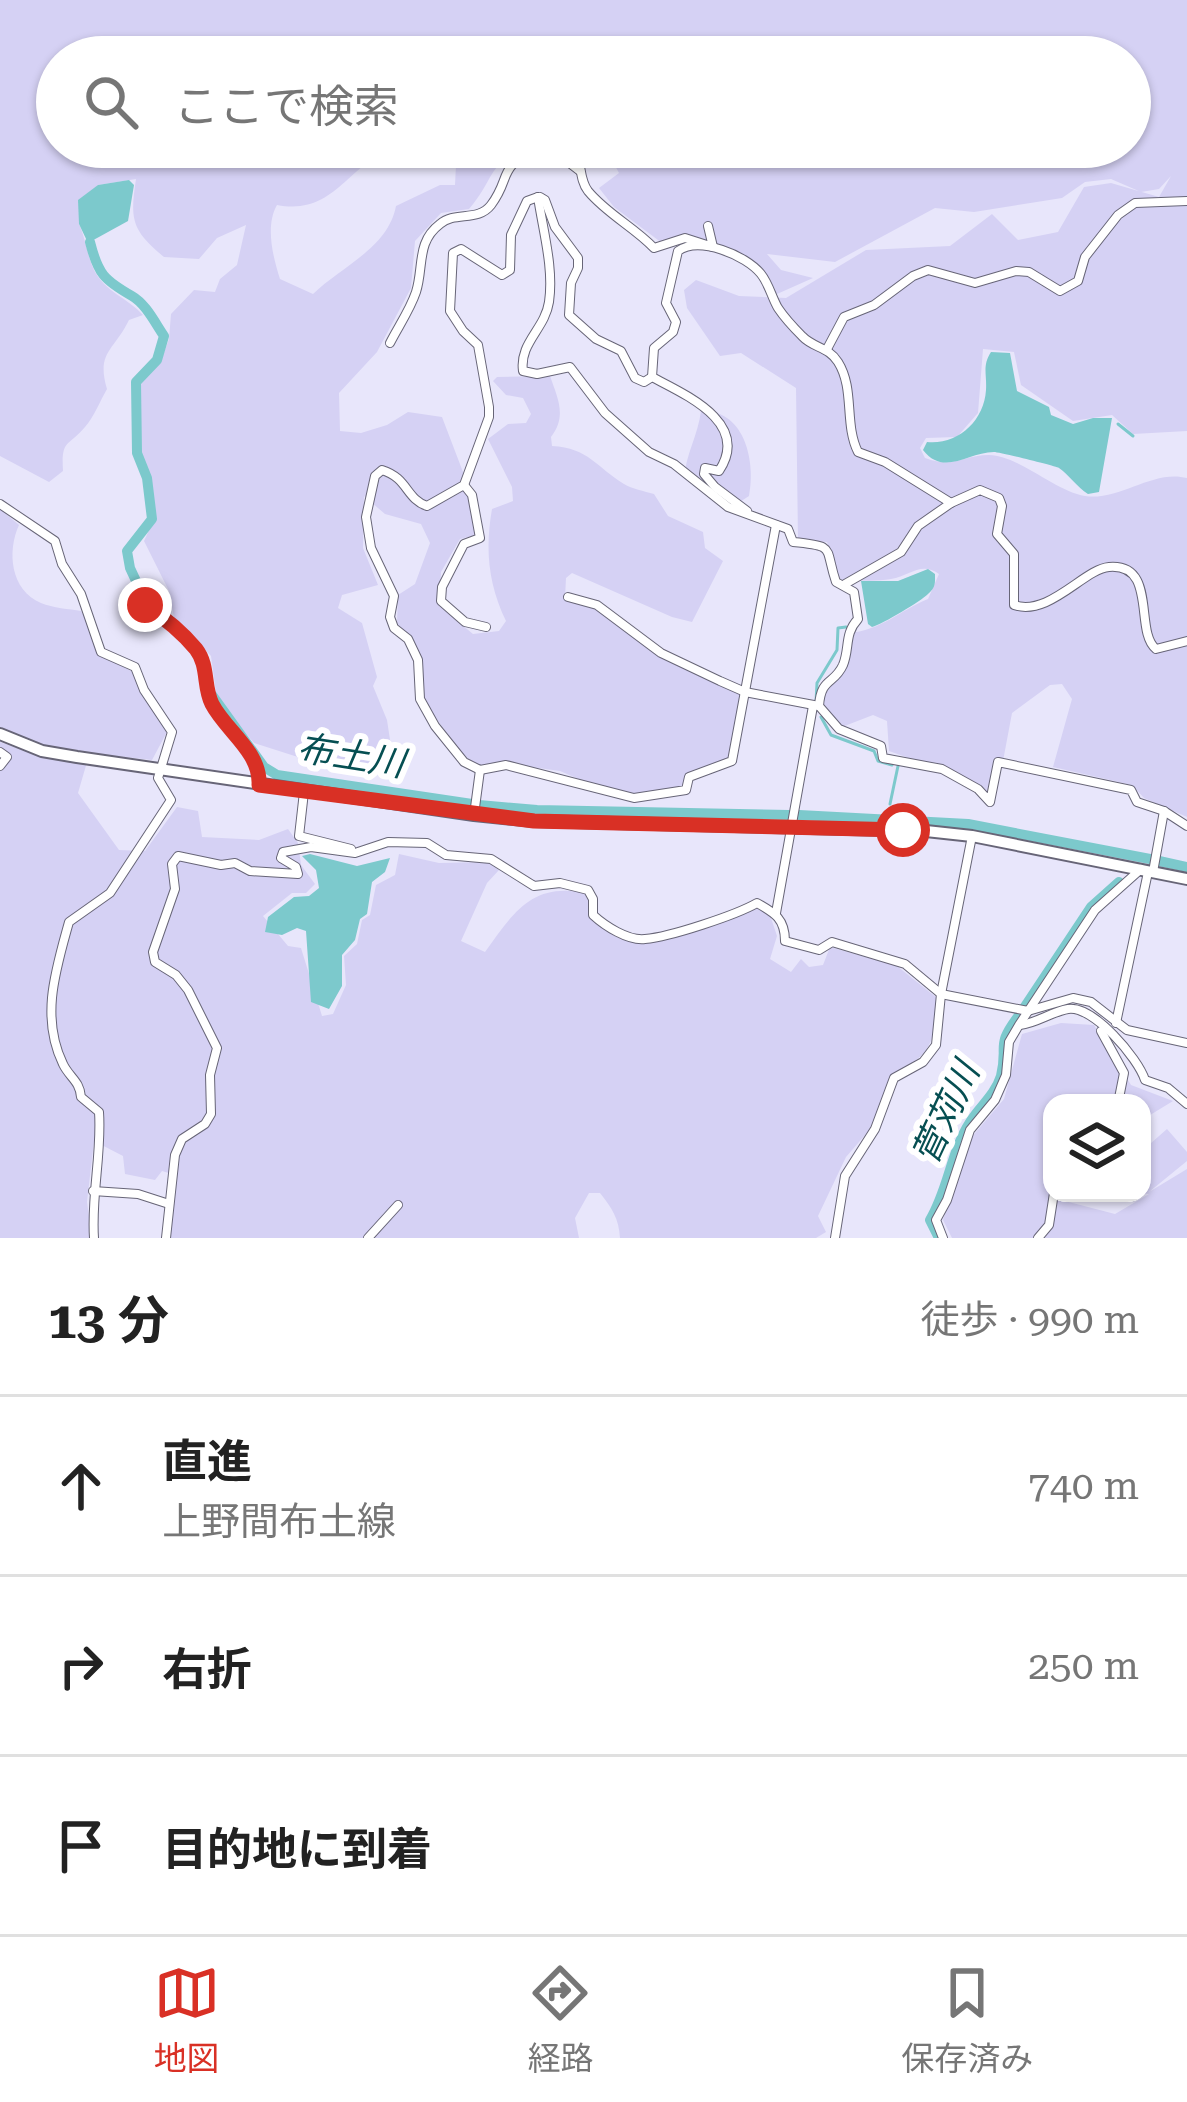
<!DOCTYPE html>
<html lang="ja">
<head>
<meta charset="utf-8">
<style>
  :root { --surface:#fff; --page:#f2f2f2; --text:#222; --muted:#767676; --line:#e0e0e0; --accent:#d93025 }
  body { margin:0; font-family:"Roboto Serif","Noto Sans JP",serif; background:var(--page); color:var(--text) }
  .controls { position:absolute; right:36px; bottom:36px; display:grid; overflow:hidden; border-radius:24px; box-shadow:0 3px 9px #0004 }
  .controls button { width:108px; height:108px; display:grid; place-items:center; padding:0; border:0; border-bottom:3px solid var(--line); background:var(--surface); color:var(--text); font:60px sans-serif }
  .stop { position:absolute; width:36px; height:36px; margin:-27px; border:9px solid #d93025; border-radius:50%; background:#fff }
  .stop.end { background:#d93025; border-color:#fff; box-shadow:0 3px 12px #0008 }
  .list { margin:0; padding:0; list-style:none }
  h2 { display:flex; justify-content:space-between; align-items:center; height:156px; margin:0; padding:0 48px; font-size:51px }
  h2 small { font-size:39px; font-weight:400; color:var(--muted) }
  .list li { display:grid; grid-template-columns:78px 1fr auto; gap:36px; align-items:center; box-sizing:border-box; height:180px; padding:0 48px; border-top:3px solid var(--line) }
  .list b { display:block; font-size:45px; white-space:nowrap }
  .list p { margin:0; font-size:39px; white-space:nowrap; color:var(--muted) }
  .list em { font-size:39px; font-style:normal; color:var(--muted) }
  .icon { flex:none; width:66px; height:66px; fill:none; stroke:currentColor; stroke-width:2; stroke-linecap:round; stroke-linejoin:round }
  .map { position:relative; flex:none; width:1187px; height:1238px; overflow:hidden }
  .search { position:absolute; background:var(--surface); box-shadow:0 3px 9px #0004; left:36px; right:36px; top:36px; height:132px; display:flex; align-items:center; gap:30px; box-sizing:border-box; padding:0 42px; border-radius:66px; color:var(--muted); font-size:45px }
  .sheet { height:696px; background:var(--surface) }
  nav { display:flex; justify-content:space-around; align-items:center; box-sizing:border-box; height:168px; border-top:3px solid var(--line); background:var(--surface); font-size:33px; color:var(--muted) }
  nav a { display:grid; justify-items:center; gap:6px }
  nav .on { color:var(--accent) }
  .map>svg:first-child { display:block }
</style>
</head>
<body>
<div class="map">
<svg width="1187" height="1238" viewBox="0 0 1187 1238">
  <rect width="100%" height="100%" fill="#e8e6fb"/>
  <g fill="#d5d1f4">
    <path d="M0 0H1187V431L1133 434 1112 415 1073 421 1021 385 1014 352 983 349 978 413 957 437 926 438 920 448 925 458C955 469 962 455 989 455 1018 455 1056 492 1085 496 1120 501 1153 469 1187 478V817L1144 798 1132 785 1053 767 1072 699 1062 684 1050 685 1012 713 1003 761 997 760 990 796 968 779 889 751 887 721 873 715 842 727 824 707C824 687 831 680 846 668L849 633C882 630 899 611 928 599L939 574C921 561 910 576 891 579 875 582 856 580 840 580L827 542 798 540 796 388 741 353 720 356 687 308 684 290 696 280 739 296 786 298 866 250 950 246 992 214 1018 240 1058 232 1084 187 1111 183 1159 197 1171 176 1159 189 1141 192 1111 179 1085 182 1062 198 974 212 935 208 835 262 767 254 781 270 813 278 777 294 763 269 723 248 694 237 662 243 614 207 599 188 619 173 605 147H1130V57H57V147H396C347 163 336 216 277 205 265 226 273 257 280 279L313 294C342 266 388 248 396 206L440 185H455L456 165 470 152 482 148 533 147C484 164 498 175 469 209L441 213 415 241 411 288 377 352 339 393 340 431 361 433 387 425 408 412 442 417 471 493 476 535 460 539 441 572 439 606 473 634 499 631 506 621C488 584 485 549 492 509L513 501 512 487 488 439 508 424 526 423 531 414 523 398 506 395 493 381 497 377 550 376C558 399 567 416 551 437L552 446C589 448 596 467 624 484 632 489 644 491 654 494L668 516 703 532 705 548 723 561 692 622 672 617 572 573 566 578 565 598 595 608 653 652 740 694 729 758 687 773 682 788 633 795 595 786 560 771 503 763 481 767 463 755 421 698 422 658 397 623 398 595 415 584 430 543 421 524 385 514 364 496 363 548 378 585 342 595 338 608 362 623 377 677 373 686 387 720 392 753 366 764 301 758 254 743 217 700 211 656 174 618 169 591 144 541C163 504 148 488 141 451 136 430 140 405 140 384L160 363 169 339 171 314 194 290 215 292 220 279 237 265 246 225 217 238 199 259 164 257C131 230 130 219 136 179L98 185 79 224C86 239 87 255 94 270 105 292 128 298 143 315L129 320C114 351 96 352 107 389 100 401 94 417 85 427 68 447 61 439 63 471L49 482 0 456Z"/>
    <path d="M701 411C745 409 756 462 749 496L735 505 705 494 684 478C686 454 698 435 701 411Z"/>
    <path d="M0 509 19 525C7 551 10 590 41 603 53 608 69 609 81 611L93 630V642L100 655 137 674 168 730 152 760 43 748 0 728Z"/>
    <path d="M0 742 40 756 87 762 78 793 119 850 145 851 177 807 198 811 202 837 259 840 288 829 298 843 301 865 315 884 306 893H292L263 916 288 946 301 948 322 1016 333 1014 346 985 344 956 357 944 362 920 370 915 376 885 395 875 399 854 439 863 487 862 499 870 487 883 461 941 485 952C514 912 532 882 586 893L590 901 589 914C598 922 608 934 619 938 647 949 730 922 756 908L770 915 777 936 770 959 791 972 801 959 809 967 823 965 830 947 897 966 937 998C933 1045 934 1053 891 1075L872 1127 846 1157 818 1216 826 1232 816 1238H620C619 1219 612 1208 600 1193H589L575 1218 579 1238H168L175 1175 162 1171 155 1180 125 1174 123 1156 94 1141 87 1202 92 1238H0Z"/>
    <path d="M1061 1023 1094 1025 1131 1085 1173 1101 1142 1120V1103H1052V1193H1061V1200L1115 1214 1149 1194 1141 1193 1142 1151 1167 1129 1187 1152V1161L1149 1192 1187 1169V1238H952L943 1220 970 1139 1004 1099 1022 1034Z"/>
  </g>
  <g fill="#7cc9cc">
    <path d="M129 180 134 185 128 221 88 243 79 224 78 200 98 185Z"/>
    <path d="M991 352 1010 353 1017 391 1049 407 1051 415 1073 424 1093 418H1112L1099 492 1088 494C1077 487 1069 475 1059 468 1055 466 999 452 994 452 968 452 944 477 923 450L927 442C958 445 984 421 986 390 987 374 982 366 991 352Z"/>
    <path d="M928 569 935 574C935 583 936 587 928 594 921 601 883 624 872 627L868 624 861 581H898Z"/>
    <path d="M310 854 357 866 390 858 385 872 372 882 367 914 360 919 355 940 342 955V986L329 1009 311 1002 306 931 297 928 282 935 265 932 268 917 294 897 309 896 319 888 316 870 302 856Z"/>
  </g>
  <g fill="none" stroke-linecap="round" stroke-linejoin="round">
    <g stroke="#7cc9cc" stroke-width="3">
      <path d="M1118 424 1133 436"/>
      <path d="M816 702 817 683 837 650 838 628 846 627"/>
      <path d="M821 717 831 735 874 751 878 761 892 765"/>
      <path d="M890 804 898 766"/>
    </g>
    <g stroke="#7cc9cc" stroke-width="10">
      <path d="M90 242C98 274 104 280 132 296 146 304 155 323 164 336L157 360 136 382 137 453 147 478 152 519 127 551 130 568 143 596"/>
      <path d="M212 695 264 767 277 775 472 804"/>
      <path d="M479 805 537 810 789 815"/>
      <path d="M799 815 968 824 1150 859"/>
      <path d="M1159 861 1187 867"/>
      <path d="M1024 1008 1091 907 1119 882"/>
      <path d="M939 1238 930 1220C950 1187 951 1146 975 1115 984 1103 996 1092 1001 1076 1009 1043 994 1048 1020 1014"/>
    </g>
    <defs>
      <g id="minor">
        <path d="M573 147C583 161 578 178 588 191 607 214 634 227 654 248L685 238 713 247 708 226"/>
        <path d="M538 197 527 201 511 235 510 270 502 275 461 249 453 253 450 311 463 331 478 345 489 407V417L464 485 427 506C406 499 408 478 382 470L375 476 366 517 371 548 394 596 390 617 394 628 408 639 418 660 420 699 435 726 464 762 480 770 506 765 634 798 686 790 689 777 732 761 776 525"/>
        <path d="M538 197C543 231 554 268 549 302 545 329 519 343 523 371L537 374 570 367 605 413 649 452 674 464 728 507 788 529 793 542C837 546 824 547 836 582L854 592 858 619C844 634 850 648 843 665 834 685 821 677 819 706L839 729 881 746 883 758 942 769 978 789 990 802 998 762 1131 790 1137 802 1164 811 1187 826"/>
        <path d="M540 197 545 200 555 227 578 258V268L571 283 569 315 596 339 621 351 635 378 644 382 652 377C686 395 751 423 719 471L705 468 704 474 715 487 747 511"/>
        <path d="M390 343C398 327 410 310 416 292 424 267 416 242 440 224 455 211 478 222 491 205 512 177 496 169 536 149L563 158 580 171"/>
        <path d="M827 349 844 317 874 305 913 276 928 270 975 283 1016 271 1029 272 1060 291 1078 281 1085 257 1118 215 1135 203 1187 201"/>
        <path d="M652 377 654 348 673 332 676 322 666 303 678 251C699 236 746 255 761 274 769 284 772 298 778 308 784 317 794 328 802 336 813 348 829 347 838 362 855 389 844 424 858 452L885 462 951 503"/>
        <path d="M464 485 472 495 480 538 464 544 442 587 441 601 465 622 486 627"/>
        <path d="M0 504 55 541 62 564 81 594 101 652 135 667 144 690 172 732 158 778 171 800 110 893 69 922C56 969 40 1017 63 1064 69 1077 80 1081 81 1097L99 1112C102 1154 91 1195 94 1238"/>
        <path d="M845 584 901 552 918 526 951 503 980 490 999 498 1002 506 997 534 1014 554V605C1049 617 1084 569 1109 567 1158 563 1134 632 1156 649L1187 641"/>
        <path d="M134 588C151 614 182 626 199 653 209 667 206 683 210 698 219 730 261 749 259 786"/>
        <path d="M568 597 597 605 661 653 720 681 745 692 819 706"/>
        <path d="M0 752 7 757 0 766"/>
        <path d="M304 792 299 836 351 849"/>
        <path d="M474 815 480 770"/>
        <path d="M1153 872 1164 811"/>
        <path d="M776 913 813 706"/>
        <path d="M1116 1023 1148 872"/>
        <path d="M1020 1025C1037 1023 1051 1012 1068 1009 1093 1005 1138 1058 1145 1080L1168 1088 1187 1104"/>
        <path d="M1101 1031 1124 1073 1118 1103"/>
        <path d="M93 1191 138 1194 169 1204"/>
        <path d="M166 1238 175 1155 182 1139 205 1124 211 1114 210 1075 217 1048 188 990 176 975 155 962 153 952 175 889 172 864 178 856 221 865 235 863 250 871 298 874 296 867 281 858 283 852 311 847 355 853 388 842 427 843 446 855 491 859 534 886 560 883 588 890 593 899V915C605 926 628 941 645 939 670 937 736 915 757 903 775 913 785 919 785 941L819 950 832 942 905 964 941 994 1028 1011 1073 998 1091 1002 1127 1030 1187 1043"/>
        <path d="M368 1238 398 1205"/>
        <path d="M835 1238 845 1176 875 1129 894 1078 923 1062 936 1045 941 994 972 836"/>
        <path d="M943 1238 936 1220 947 1200 970 1130 995 1100 1006 1075 1009 1042 1019 1025 1095 910 1141 869"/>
        <path d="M1038 1238 1049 1225 1054 1193"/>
      </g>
      <path id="major" d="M0 734 42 751 77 757 474 815 534 821 926 831 972 836 1187 879"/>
    </defs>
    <use href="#minor" stroke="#676577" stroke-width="10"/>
    <use href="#major" stroke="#676577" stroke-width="14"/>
    <use href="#minor" stroke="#fff" stroke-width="8"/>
    <use href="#major" stroke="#fff" stroke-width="10"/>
  </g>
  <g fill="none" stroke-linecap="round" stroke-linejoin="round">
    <path stroke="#d93025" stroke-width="15" d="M145 605C165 618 181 631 196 649 209 666 203 686 212 704 226 731 261 752 259 785L534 821 903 830"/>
  </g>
  <g text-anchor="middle" stroke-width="12" stroke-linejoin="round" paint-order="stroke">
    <g font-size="36" font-style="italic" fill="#064f52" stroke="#fff">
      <text transform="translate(351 755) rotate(9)" y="13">布土川</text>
      <text transform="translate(945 1113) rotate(-65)" y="13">菅苅川</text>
    </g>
  </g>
</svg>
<div class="controls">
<button><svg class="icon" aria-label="layers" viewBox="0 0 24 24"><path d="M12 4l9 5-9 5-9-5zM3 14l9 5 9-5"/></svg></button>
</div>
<div class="stop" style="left:903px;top:830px"></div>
<div class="stop end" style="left:145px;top:605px"></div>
<div class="search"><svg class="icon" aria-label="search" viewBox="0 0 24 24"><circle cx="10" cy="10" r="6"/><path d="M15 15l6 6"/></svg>ここで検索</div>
</div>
<section class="sheet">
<h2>13 分<small>徒歩 · 990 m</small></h2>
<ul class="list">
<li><svg class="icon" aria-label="ahead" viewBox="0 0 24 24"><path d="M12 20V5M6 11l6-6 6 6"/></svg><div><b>直進</b><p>上野間布土線</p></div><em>740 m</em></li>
<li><svg class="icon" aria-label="right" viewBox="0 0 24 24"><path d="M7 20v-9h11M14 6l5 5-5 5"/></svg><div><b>右折</b></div><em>250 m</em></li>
<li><svg class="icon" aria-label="arrive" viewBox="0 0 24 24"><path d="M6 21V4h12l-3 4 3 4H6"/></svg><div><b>目的地に到着</b></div></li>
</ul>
</section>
<nav>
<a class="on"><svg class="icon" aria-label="map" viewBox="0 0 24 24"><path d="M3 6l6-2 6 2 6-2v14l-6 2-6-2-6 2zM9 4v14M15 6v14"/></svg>地図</a>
<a><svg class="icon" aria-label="directions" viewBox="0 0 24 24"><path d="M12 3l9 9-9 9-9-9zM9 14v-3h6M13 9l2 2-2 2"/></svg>経路</a>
<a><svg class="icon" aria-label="saved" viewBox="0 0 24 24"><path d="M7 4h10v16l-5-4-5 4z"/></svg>保存済み</a>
</nav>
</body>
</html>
